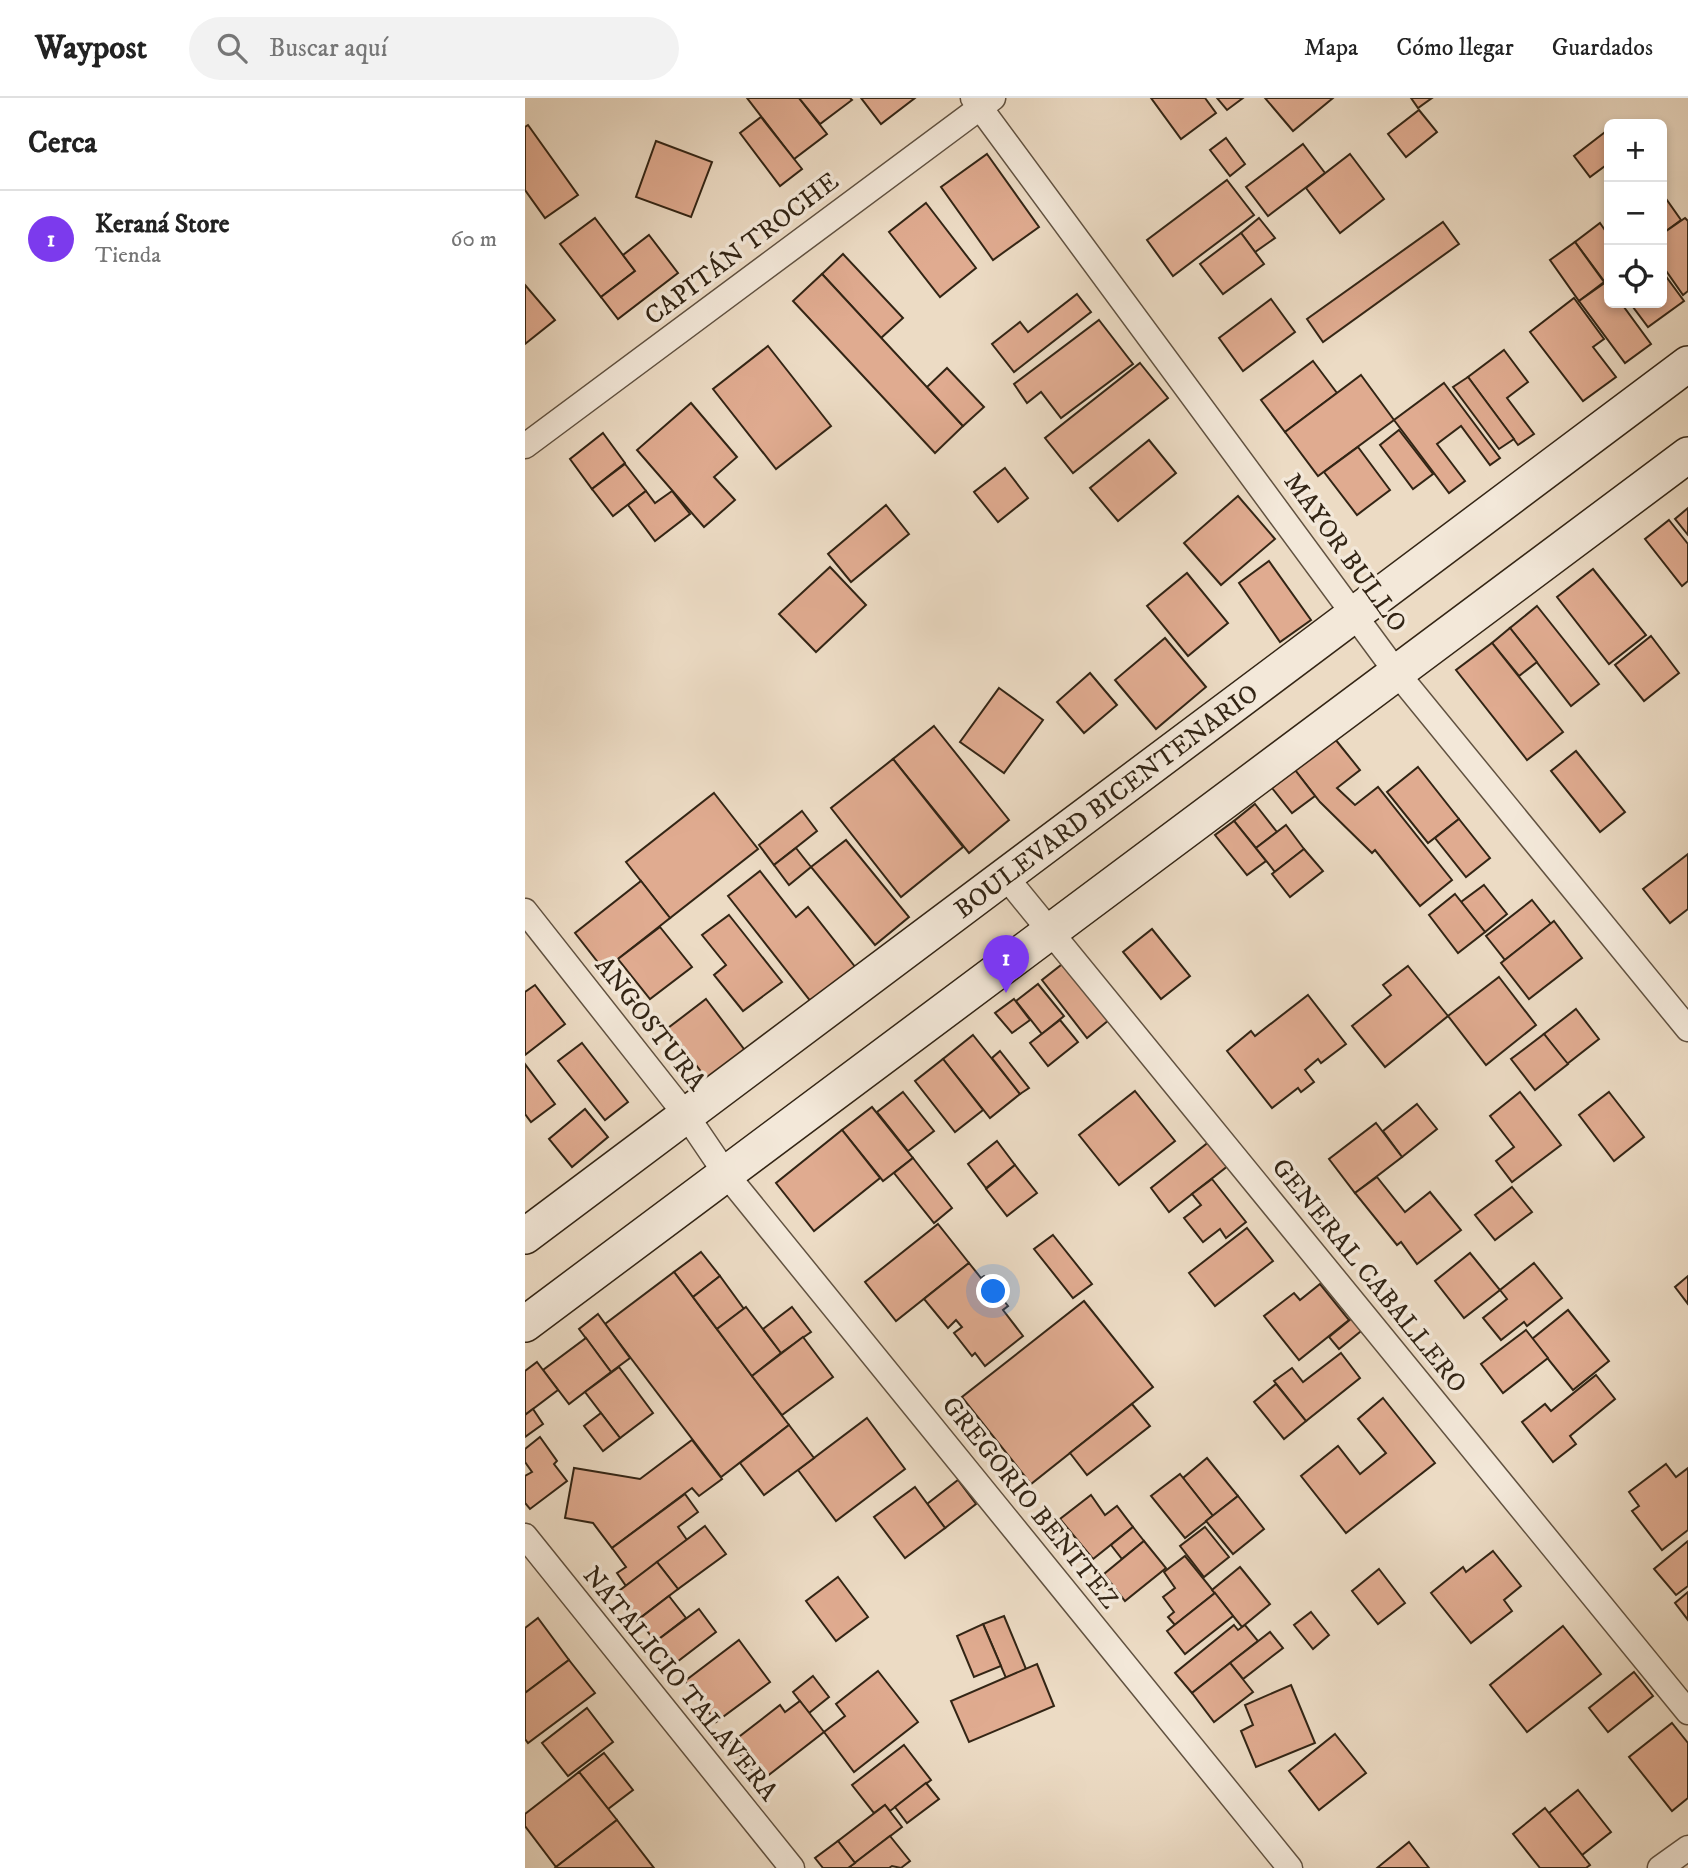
<!DOCTYPE html>
<html lang="es">
<head>
<meta charset="utf-8">
<style>
  :root { --surface:#fff; --page:#f2f2f2; --text:#222; --muted:#767676; --line:#e0e0e0; --accent:#7c3aed }
  body { margin:0; font-family:"IM FELL DW Pica",serif; background:var(--page); color:var(--text) }
  .controls { position:absolute; right:21px; top:21px; display:grid; overflow:hidden; border-radius:10px; box-shadow:0 4px 10px #0003 }
  .controls button { width:63px; height:63px; display:grid; place-items:center; padding:0; border:0; border-bottom:2px solid var(--line); background:var(--surface); color:var(--text); font:35px sans-serif }
  .you { position:absolute; left:469px; top:1194px; width:24px; height:24px; margin:-18px; border:5px solid #fff; border-radius:50%; background:#1a73e8; box-shadow:0 0 0 10px #1a73e833 }
  .badge { display:grid; place-items:center; width:46px; height:46px; border-radius:50%; background:var(--accent); color:#fff; font-size:23px; font-weight:700 }
  .pin { position:absolute; translate:-50% -58px; filter:drop-shadow(0 2px 4px #0008) }
  .pin::after { content:''; position:absolute; top:37px; width:24px; height:21px; background:inherit; clip-path:polygon(0 0,100% 0,50% 100%) }
  .list { margin:0; padding:0; list-style:none }
  h2 { display:flex; justify-content:space-between; align-items:center; height:91px; margin:0; padding:0 28px; font-size:30px }
  h2 small { font-size:23px; font-weight:400; color:var(--muted) }
  .list li { display:grid; grid-template-columns:46px 1fr auto; gap:21px; align-items:center; box-sizing:border-box; height:98px; padding:0 28px; border-top:2px solid var(--line) }
  .list b { display:block; font-size:26px; white-space:nowrap }
  .list p { margin:0; font-size:23px; white-space:nowrap; color:var(--muted) }
  .list em { font-size:23px; font-style:normal; color:var(--muted) }
  .icon { flex:none; width:38px; height:38px; fill:none; stroke:currentColor; stroke-width:2; stroke-linecap:round; stroke-linejoin:round }
  .map { position:relative; flex:none; width:1163px; height:1770px; overflow:hidden }
  header { display:flex; align-items:center; gap:42px; box-sizing:border-box; height:98px; padding:0 35px; background:var(--surface); border-bottom:2px solid var(--line) }
  header strong { font-size:33px }
  nav { display:flex; gap:38px; margin-inline-start:auto; font-size:24px }
  .search { width:490px; height:63px; background:var(--page); display:flex; align-items:center; gap:18px; box-sizing:border-box; padding:0 24px; border-radius:38px; color:var(--muted); font-size:26px }
  main { display:flex }
  aside { flex:1; background:var(--surface) }
  .map>svg:first-child { display:block }
</style>
</head>
<body>
<header>
<strong>Waypost</strong>
<div class="search"><svg class="icon" aria-label="search" viewBox="0 0 24 24"><circle cx="10" cy="10" r="6"/><path d="M15 15l6 6"/></svg>Buscar aquí</div>
<nav><a>Mapa</a><a>Cómo llegar</a><a>Guardados</a></nav>
</header>
<main>
<aside>
<h2>Cerca<small></small></h2>
<ul class="list">
<li><span class="badge">1</span><div><b>Keraná Store</b><p>Tienda</p></div><em>60 m</em></li>
</ul>
</aside>
<div class="map">
<svg width="1163" height="1770" viewBox="0 0 1163 1770">
  <rect width="100%" height="100%" fill="#ecdbc4"/>
  <filter id="stains"><feTurbulence type="fractalNoise" baseFrequency=".00286" numOctaves="4"/><feColorMatrix values="0 0 0 0 .2 0 0 0 0 .09 0 0 0 0 .02 0 0 0 .5 -.17"/></filter>
  <radialGradient id="worn" r=".72"><stop offset=".6" stop-color="#630" stop-opacity="0"/><stop offset="1" stop-color="#630" stop-opacity=".3"/></radialGradient>
  <g fill="#e0ab90" stroke="#332515" stroke-width="2">
    <path d="M222 0H274L302 36 269 61Z"/>
    <path d="M274 0H325L327 2 295 26Z"/>
    <path d="M336 0H390L356 26Z"/>
    <path d="M626 0H680L691 15 656 41Z"/>
    <path d="M692 0H718L702 12Z"/>
    <path d="M740 0H808L768 33Z"/>
    <path d="M886 0H907L893 10Z"/>
    <path d="M894 12 912 34 881 59 863 36Z"/>
    <path d="M236 19 277 71 255 88 215 35Z"/>
    <path d="M3 27 53 97 20 120 0 92V29Z"/>
    <path d="M1084 31V65L1065 79 1049 58Z"/>
    <path d="M701 40 720 66 705 78 685 52Z"/>
    <path d="M131 43 187 64 166 119 111 99Z"/>
    <path d="M778 46 800 75 743 118 721 89Z"/>
    <path d="M462 56 514 129 468 162 416 89Z"/>
    <path d="M825 56 859 101 815 135 781 90Z"/>
    <path d="M702 82 729 117 648 178 622 142Z"/>
    <path d="M1137 95 1156 122 1137 136Z"/>
    <path d="M401 105 451 170 415 199 364 134Z"/>
    <path d="M70 120 110 173 76 199 35 146Z"/>
    <path d="M734 120 750 140 730 154 716 135Z"/>
    <path d="M1160 120 1163 123V193L1158 197 1137 167V136Z"/>
    <path d="M918 124 934 146 798 244 782 221Z"/>
    <path d="M1075 125 1084 138V180L1079 183 1050 144Z"/>
    <path d="M716 135 739 166 698 196 675 166Z"/>
    <path d="M124 137 153 175 93 221 76 199 110 173 98 157Z"/>
    <path d="M1050 144 1079 184 1054 203 1025 162Z"/>
    <path d="M318 156 378 220 356 240 297 176Z"/>
    <path d="M1137 173 1159 203 1123 229 1105 205H1137Z"/>
    <path d="M297 176 438 328 410 355 268 203Z"/>
    <path d="M1081 184 1084 189V205H1096L1126 246 1100 265 1054 203Z"/>
    <path d="M0 187 30 222 0 246Z"/>
    <path d="M552 196 566 214 489 274 467 246 495 224 503 234Z"/>
    <path d="M1049 200 1079 241 1068 249 1091 279 1058 303 1005 234Z"/>
    <path d="M746 201 770 234 718 273 694 240Z"/>
    <path d="M574 222 608 266 536 320 516 294 502 305 489 286Z"/>
    <path d="M243 248 306 328 251 371 188 291Z"/>
    <path d="M979 252 1003 284 982 300 1009 336 993 347 943 279Z"/>
    <path d="M788 263 812 295 760 334 736 302Z"/>
    <path d="M615 265 643 300 548 375 520 340Z"/>
    <path d="M422 270 459 309 438 328 402 289Z"/>
    <path d="M836 277 869 322 793 378 760 334Z"/>
    <path d="M943 279 989 341 974 351 928 289Z"/>
    <path d="M919 285 975 360 965 367 936 328 912 346 940 383 924 395 869 322Z"/>
    <path d="M166 305 212 359 189 379 210 402 179 429 112 352Z"/>
    <path d="M874 332 908 376 888 391 855 347Z"/>
    <path d="M78 335 100 365 67 391 45 361Z"/>
    <path d="M624 342 651 375 593 423 565 390Z"/>
    <path d="M833 349 865 392 832 417 799 374Z"/>
    <path d="M100 366 121 393 88 418 67 391Z"/>
    <path d="M480 370 503 400 473 424 449 394Z"/>
    <path d="M121 393 130 405 147 393 165 416 130 443 103 407Z"/>
    <path d="M713 398 750 441 696 487 659 445Z"/>
    <path d="M361 407 384 436 326 484 303 456Z"/>
    <path d="M1163 410V437L1150 421Z"/>
    <path d="M1144 422 1163 446V483L1157 488 1120 441Z"/>
    <path d="M744 463 786 522 755 544 714 485Z"/>
    <path d="M305 469 341 507 291 554 254 516Z"/>
    <path d="M1068 471 1121 537 1084 566 1032 499Z"/>
    <path d="M662 475 703 525 663 558 622 508Z"/>
    <path d="M1012 508 1074 586 1046 608 985 530Z"/>
    <path d="M985 530 1012 564 994 578 967 545Z"/>
    <path d="M1126 538 1154 575 1119 603 1090 567Z"/>
    <path d="M640 540 681 589 631 631 590 582Z"/>
    <path d="M967 545 1038 634 1002 662 931 572Z"/>
    <path d="M565 575 592 607 559 635 532 604Z"/>
    <path d="M474 590 518 622 479 675 435 644Z"/>
    <path d="M409 628 484 722 444 755 368 661Z"/>
    <path d="M810 641 835 672 812 690 830 707 853 689 927 782 895 808 850 752 847 755 795 704 770 672Z"/>
    <path d="M1051 653 1100 714 1075 734 1026 673Z"/>
    <path d="M368 661 438 749 376 799 306 710Z"/>
    <path d="M893 669 934 721 903 745 862 694Z"/>
    <path d="M770 672 790 698 767 715 747 690Z"/>
    <path d="M189 695 233 751 145 820 101 764Z"/>
    <path d="M730 706 752 734 731 750 709 723Z"/>
    <path d="M277 713 292 733 249 767 234 747Z"/>
    <path d="M934 721 965 760 941 779 910 740Z"/>
    <path d="M709 723 741 763 722 777 690 737Z"/>
    <path d="M761 727 779 751 750 774 731 750Z"/>
    <path d="M321 742 384 819 350 847 286 769Z"/>
    <path d="M271 750 286 769 264 787 249 767Z"/>
    <path d="M779 751 798 773 765 799 747 776Z"/>
    <path d="M1163 756V811L1145 825 1118 791Z"/>
    <path d="M235 773 271 819 283 809 331 870 287 905 203 798Z"/>
    <path d="M116 783 145 820 79 872 50 835Z"/>
    <path d="M959 787 982 816 960 834 936 804Z"/>
    <path d="M930 796 960 834 933 855 904 817Z"/>
    <path d="M1007 802 1026 826 980 862 961 838Z"/>
    <path d="M204 817 257 884 218 913 189 877 201 867 177 837Z"/>
    <path d="M1029 823 1057 860 1004 901 976 865Z"/>
    <path d="M135 829 167 869 125 901 93 861Z"/>
    <path d="M627 831 665 878 636 901 598 854Z"/>
    <path d="M545 860 590 917 562 940 517 882Z"/>
    <path d="M883 868 923 918 860 969 827 928 866 897 858 887Z"/>
    <path d="M974 879 1011 927 961 967 923 918Z"/>
    <path d="M513 886 539 918 517 936 491 903Z"/>
    <path d="M10 887 40 926 0 957V894Z"/>
    <path d="M783 897 821 946 796 965 793 961 780 972 789 984 776 994 773 990 747 1010 702 953 726 933 730 938Z"/>
    <path d="M181 901 225 959 187 988 143 930Z"/>
    <path d="M489 901 505 922 487 935 470 915Z"/>
    <path d="M1051 911 1074 941 1042 966 1019 936Z"/>
    <path d="M535 922 553 944 523 968 505 945Z"/>
    <path d="M1019 936 1043 966 1010 992 986 961Z"/>
    <path d="M448 937 495 996 465 1020 418 961Z"/>
    <path d="M57 945 103 1004 80 1022 33 963Z"/>
    <path d="M475 953 504 990 495 996 467 960Z"/>
    <path d="M418 961 458 1012 430 1034 390 983Z"/>
    <path d="M0 966 30 1006 6 1024 0 1016Z"/>
    <path d="M610 993 650 1043 594 1087 554 1037Z"/>
    <path d="M378 994 409 1033 383 1053 352 1014Z"/>
    <path d="M995 994 1036 1047 987 1084 971 1063 989 1049 965 1018Z"/>
    <path d="M1084 994 1119 1039 1089 1063 1054 1017Z"/>
    <path d="M892 1006 912 1031 877 1059 858 1033Z"/>
    <path d="M347 1009 388 1060 358 1083 317 1032Z"/>
    <path d="M60 1011 83 1039 47 1069 24 1041Z"/>
    <path d="M851 1025 877 1059 830 1095 804 1061Z"/>
    <path d="M317 1032 355 1080 289 1133 251 1085Z"/>
    <path d="M472 1043 490 1067 461 1090 443 1066Z"/>
    <path d="M685 1043 704 1067 644 1114 626 1090Z"/>
    <path d="M388 1060 427 1110 409 1125 369 1075Z"/>
    <path d="M490 1067 512 1095 482 1118 461 1091Z"/>
    <path d="M852 1079 880 1114 905 1094 936 1132 892 1166 876 1144 872 1147 830 1095Z"/>
    <path d="M687 1081 721 1124 701 1140 695 1131 678 1144 659 1120 676 1107 667 1096Z"/>
    <path d="M987 1089 1007 1114 970 1142 950 1117Z"/>
    <path d="M413 1126 444 1165 371 1223 340 1184Z"/>
    <path d="M722 1130 748 1163 690 1208 664 1175Z"/>
    <path d="M528 1137 567 1186 548 1200 509 1151Z"/>
    <path d="M176 1154 195 1178 168 1199 149 1174Z"/>
    <path d="M945 1155 975 1192 939 1220 910 1183Z"/>
    <path d="M444 1165 456 1180 459 1178 483 1208 478 1212 498 1238 460 1268 450 1255 447 1258 429 1235 437 1229 431 1222 423 1230 399 1201Z"/>
    <path d="M1009 1165 1037 1200 1002 1228 999 1224 976 1242 958 1220 982 1201 975 1192Z"/>
    <path d="M149 1174 264 1327 196 1379 80 1226Z"/>
    <path d="M195 1178 219 1211 192 1231 168 1199Z"/>
    <path d="M1163 1178V1206L1150 1189Z"/>
    <path d="M795 1186 824 1222 774 1262 739 1218 769 1195 775 1202Z"/>
    <path d="M559 1203 628 1289 506 1386 437 1299Z"/>
    <path d="M221 1209 256 1255 227 1278 192 1231Z"/>
    <path d="M267 1209 286 1234 256 1255 238 1231Z"/>
    <path d="M1043 1212 1084 1263 1048 1292 1007 1241Z"/>
    <path d="M73 1216 105 1260 86 1274 54 1231Z"/>
    <path d="M832 1216 841 1229 814 1251 804 1239Z"/>
    <path d="M1001 1232 1023 1260 978 1295 956 1266Z"/>
    <path d="M278 1239 308 1279 257 1317 227 1278Z"/>
    <path d="M61 1240 86 1274 44 1306 18 1272Z"/>
    <path d="M816 1255 835 1280 781 1323 749 1283 767 1270 778 1284Z"/>
    <path d="M12 1264 33 1292 0 1317V1273Z"/>
    <path d="M94 1269 128 1315 95 1340 60 1294Z"/>
    <path d="M1071 1277 1090 1301 1045 1338 1051 1346 1028 1364 997 1324 1020 1306 1026 1313Z"/>
    <path d="M751 1286 781 1323 759 1341 729 1304Z"/>
    <path d="M858 1300 910 1365 821 1435 776 1378 813 1348 835 1376 861 1355 833 1321Z"/>
    <path d="M607 1306 625 1328 562 1377 545 1355Z"/>
    <path d="M8 1311 18 1326 0 1339V1317Z"/>
    <path d="M76 1315 95 1340 78 1353 59 1328Z"/>
    <path d="M342 1320 380 1371 311 1423 273 1372Z"/>
    <path d="M264 1327 289 1360 239 1397 215 1365Z"/>
    <path d="M15 1339 32 1363 29 1366 42 1383 5 1411 0 1405V1378L7 1374 0 1364V1351Z"/>
    <path d="M167 1342 197 1381 174 1398 167 1390 87 1450 68 1425 40 1420 49 1370 115 1381Z"/>
    <path d="M682 1360 713 1398 688 1418 658 1380Z"/>
    <path d="M1141 1366 1151 1379 1163 1370V1432L1137 1452 1107 1413 1114 1408 1104 1394Z"/>
    <path d="M655 1376 688 1418 660 1440 626 1398Z"/>
    <path d="M433 1382 451 1406 420 1430 402 1406Z"/>
    <path d="M390 1389 420 1430 380 1460 349 1419Z"/>
    <path d="M160 1396 173 1414 153 1429 162 1442 101 1488 92 1475 101 1469 87 1450Z"/>
    <path d="M566 1397 580 1417 592 1408 608 1429 568 1461 535 1421Z"/>
    <path d="M713 1398 739 1431 708 1456 681 1423Z"/>
    <path d="M180 1428 201 1456 153 1491 132 1464Z"/>
    <path d="M608 1429 619 1443 597 1461 586 1447Z"/>
    <path d="M680 1429 704 1459 679 1479 655 1448Z"/>
    <path d="M619 1443 641 1470 600 1503 579 1476Z"/>
    <path d="M1163 1443V1488L1151 1497 1129 1471Z"/>
    <path d="M968 1453 996 1488 979 1502 987 1513 946 1545 906 1495 938 1469 941 1474Z"/>
    <path d="M660 1458 690 1495 650 1527 643 1519 649 1514 638 1499 650 1490 639 1474Z"/>
    <path d="M132 1464 153 1491 111 1523 90 1496Z"/>
    <path d="M715 1469 745 1506 717 1529 687 1492Z"/>
    <path d="M854 1471 880 1505 853 1526 827 1493Z"/>
    <path d="M313 1479 343 1519 311 1543 281 1503Z"/>
    <path d="M1163 1494V1522L1150 1505Z"/>
    <path d="M690 1495 708 1518 660 1556 642 1533Z"/>
    <path d="M144 1498 161 1520 130 1544 114 1521Z"/>
    <path d="M174 1511 191 1534 148 1567 130 1544Z"/>
    <path d="M786 1514 804 1537 788 1551 769 1527Z"/>
    <path d="M479 1518 501 1571 481 1580 458 1526Z"/>
    <path d="M13 1520 44 1562 0 1595V1530Z"/>
    <path d="M458 1526 476 1568 449 1579 432 1538Z"/>
    <path d="M709 1527 713 1532 720 1527 733 1543 667 1595 650 1575Z"/>
    <path d="M1038 1528 1076 1576 1002 1634 965 1587Z"/>
    <path d="M745 1534 758 1550 718 1581 705 1565Z"/>
    <path d="M214 1542 245 1584 191 1624 160 1583Z"/>
    <path d="M44 1562 70 1595 3 1645 0 1641V1595Z"/>
    <path d="M705 1565 728 1594 689 1624 667 1595Z"/>
    <path d="M512 1566 529 1608 444 1644 426 1603Z"/>
    <path d="M353 1573 393 1624 329 1674 299 1634 320 1618 311 1606Z"/>
    <path d="M1109 1574 1128 1598 1083 1634 1064 1610Z"/>
    <path d="M288 1578 304 1599 284 1615 268 1594Z"/>
    <path d="M766 1587 790 1645 731 1669 716 1633 728 1627 720 1607Z"/>
    <path d="M275 1603 299 1634 236 1683 206 1645 255 1607 260 1614Z"/>
    <path d="M62 1610 88 1644 43 1678 17 1645Z"/>
    <path d="M1147 1625 1163 1645V1700L1147 1713 1104 1659Z"/>
    <path d="M810 1636 841 1675 794 1712 764 1673Z"/>
    <path d="M379 1647 406 1682 365 1713 360 1707 349 1715 327 1687Z"/>
    <path d="M79 1655 108 1692 83 1711 54 1674Z"/>
    <path d="M54 1674 92 1722 31 1769 0 1728V1716Z"/>
    <path d="M401 1685 414 1701 382 1725 370 1709Z"/>
    <path d="M1053 1692 1086 1734 1057 1757 1024 1715Z"/>
    <path d="M360 1707 377 1729 330 1765 313 1743Z"/>
    <path d="M1020 1710 1065 1767 1061 1770H1015L988 1736Z"/>
    <path d="M92 1722 129 1770H30L31 1769Z"/>
    <path d="M365 1738 385 1763 376 1770 367 1768 364 1770H323Z"/>
    <path d="M313 1743 330 1765 323 1770H298L290 1760Z"/>
    <path d="M884 1744 904 1770H852Z"/>
  </g>
  <g fill="none" stroke-linecap="round" stroke-linejoin="round">
    <defs>
      <g id="minor">
        <path d="M448 0 872 575 1163 931"/>
        <path d="M0 348 468 0"/>
        <path d="M480 778 1163 1614"/>
        <path d="M0 813 161 1017 201 1076 765 1770"/>
        <path d="M0 1438 267 1770"/>
        <path d="M1135 1770 1163 1750"/>
      </g>
      <g id="secondary">
        <path id="s1" d="M0 1138 1163 266"/>
        <path d="M0 1226 1163 357"/>
      </g>
    </defs>
    <use href="#minor" stroke="#615241" stroke-width="27"/>
    <use href="#secondary" stroke="#332515" stroke-width="38"/>
    <use href="#minor" stroke="#f3e8d9" stroke-width="24"/>
    <use href="#secondary" stroke="#f3e8d9" stroke-width="35"/>
  </g>
  <g text-anchor="middle" stroke-width="7" stroke-linejoin="round" paint-order="stroke">
    <g font-size="26" fill="#332515" stroke="#f3e8d9">
      <text transform="translate(216 150) rotate(-37)" y="9">CAPITÁN TROCHE</text>
      <text transform="translate(821 454) rotate(54)" y="9">MAYOR BULLO</text>
      <text dy="9" stroke="none"><textPath href="#s1" startOffset="726">BOULEVARD BICENTENARIO</textPath></text>
      <text transform="translate(126 925) rotate(52)" y="9">ANGOSTURA</text>
      <text transform="translate(845 1177) rotate(51)" y="9">GENERAL CABALLERO</text>
      <text transform="translate(506 1404) rotate(51)" y="9">GREGORIO BENITEZ</text>
      <text transform="translate(156 1585) rotate(51)" y="9">NATALICIO TALAVERA</text>
    </g>
  </g>
  <rect width="100%" height="100%" filter="url(#stains)"/>
  <rect width="100%" height="100%" fill="url(#worn)"/>
</svg>
<div class="controls">
<button>+</button>
<button>−</button>
<button><svg class="icon" aria-label="locate" viewBox="0 0 24 24"><circle cx="12" cy="12" r="6"/><path d="M12 2v4M12 18v4M2 12h4M18 12h4"/></svg></button>
</div>
<div class="you"></div>
<div class="pin badge" style="left:481px;top:895px">1</div>
</div>
</main>
</body>
</html>
